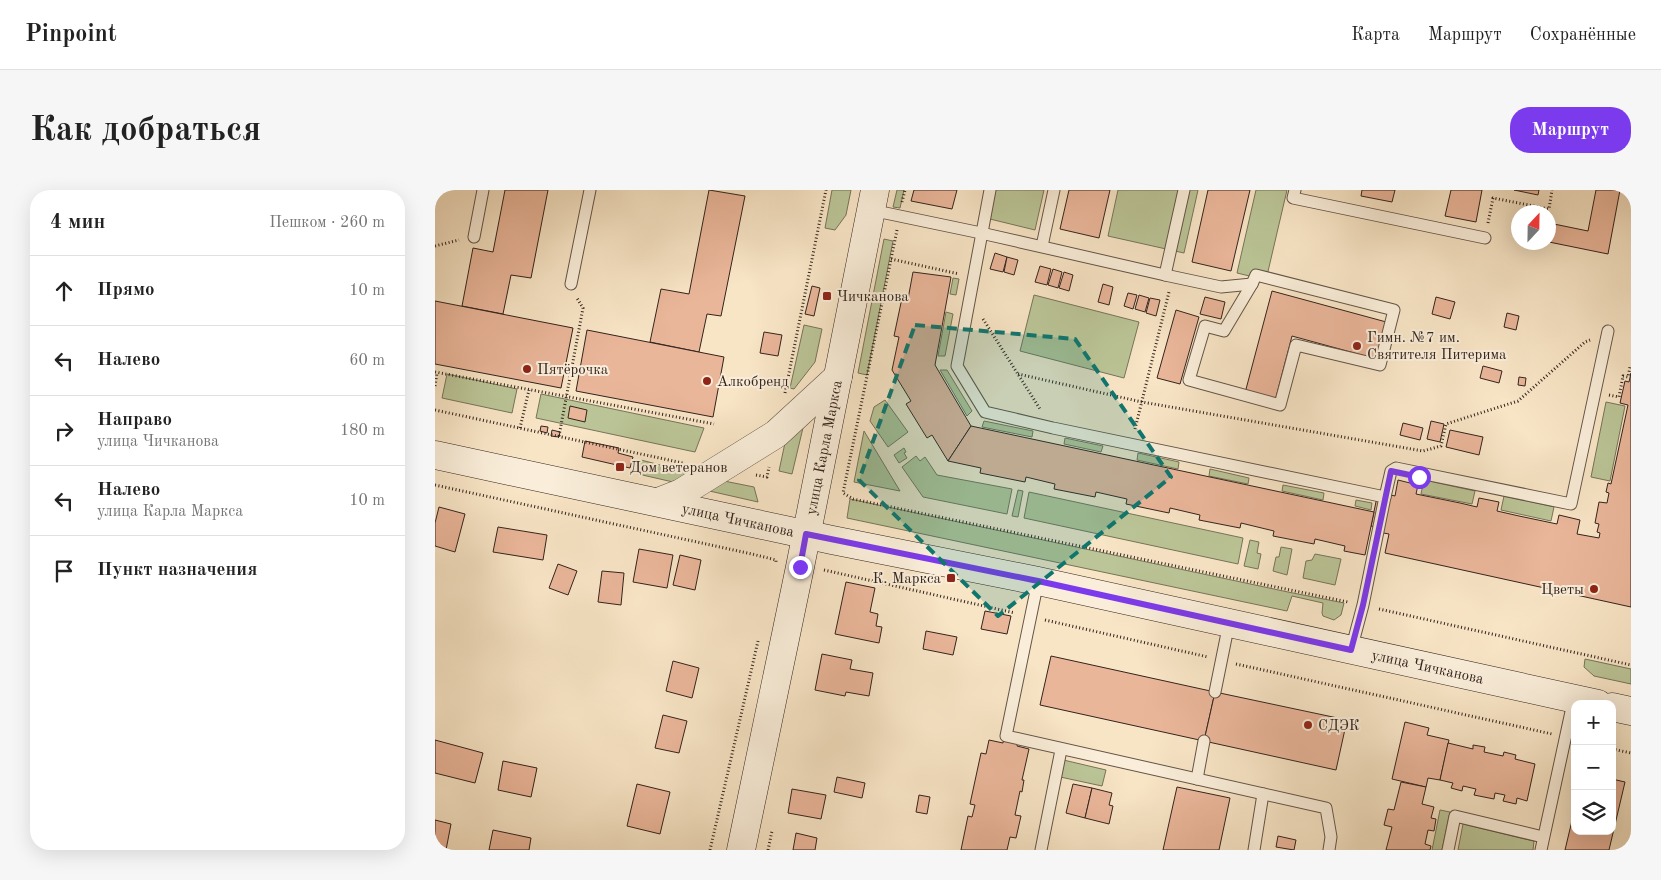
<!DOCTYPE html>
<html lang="ru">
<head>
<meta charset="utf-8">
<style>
  :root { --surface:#fff; --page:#f6f6f6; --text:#222; --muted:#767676; --line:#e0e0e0; --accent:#7c3aed }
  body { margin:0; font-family:"Old Standard TT",serif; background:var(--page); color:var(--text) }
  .controls { position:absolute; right:15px; bottom:15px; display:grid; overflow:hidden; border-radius:10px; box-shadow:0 5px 20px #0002 }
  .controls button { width:45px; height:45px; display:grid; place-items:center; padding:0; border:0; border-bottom:1px solid var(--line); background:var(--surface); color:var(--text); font:25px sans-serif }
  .compass { position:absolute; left:1076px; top:15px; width:45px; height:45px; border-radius:50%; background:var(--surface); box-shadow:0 5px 20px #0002; rotate:22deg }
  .stop { position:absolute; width:15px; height:15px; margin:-11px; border:4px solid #7c3aed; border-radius:50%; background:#fff }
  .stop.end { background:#7c3aed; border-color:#fff; box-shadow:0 1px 5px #0008 }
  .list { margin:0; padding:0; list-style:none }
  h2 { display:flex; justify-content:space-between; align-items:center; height:65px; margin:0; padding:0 20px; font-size:21px }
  h2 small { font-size:16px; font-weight:400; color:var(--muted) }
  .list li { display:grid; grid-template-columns:32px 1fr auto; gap:15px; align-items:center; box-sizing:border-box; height:70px; padding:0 20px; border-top:1px solid var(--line) }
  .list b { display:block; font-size:19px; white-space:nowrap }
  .list p { margin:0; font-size:16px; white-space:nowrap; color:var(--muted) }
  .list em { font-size:16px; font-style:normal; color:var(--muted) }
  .icon { flex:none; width:28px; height:28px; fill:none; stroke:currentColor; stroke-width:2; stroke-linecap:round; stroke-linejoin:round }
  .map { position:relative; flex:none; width:1196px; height:660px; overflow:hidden; border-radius:20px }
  header { display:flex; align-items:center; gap:30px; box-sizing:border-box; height:70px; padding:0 25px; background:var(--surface); border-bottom:1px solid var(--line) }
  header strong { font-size:24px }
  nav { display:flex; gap:28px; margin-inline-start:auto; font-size:18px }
  .intro { display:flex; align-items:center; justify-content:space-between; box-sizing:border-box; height:120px; padding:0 30px }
  h1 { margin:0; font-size:35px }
  .button { padding:12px 22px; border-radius:20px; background:var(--accent); color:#fff; font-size:18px; font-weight:700 }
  main { display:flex; gap:30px; padding:0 30px }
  aside { flex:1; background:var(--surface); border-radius:20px; box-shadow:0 5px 20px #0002 }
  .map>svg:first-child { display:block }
</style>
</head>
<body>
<header>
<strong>Pinpoint</strong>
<nav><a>Карта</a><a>Маршрут</a><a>Сохранённые</a></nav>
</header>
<div class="intro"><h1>Как добраться</h1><a class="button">Маршрут</a></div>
<main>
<aside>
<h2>4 мин<small>Пешком · 260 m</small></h2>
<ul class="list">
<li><svg class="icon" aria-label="ahead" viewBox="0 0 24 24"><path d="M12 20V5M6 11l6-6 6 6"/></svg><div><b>Прямо</b></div><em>10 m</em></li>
<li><svg class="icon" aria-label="left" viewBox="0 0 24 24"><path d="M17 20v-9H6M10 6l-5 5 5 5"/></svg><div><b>Налево</b></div><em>60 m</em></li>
<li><svg class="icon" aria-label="right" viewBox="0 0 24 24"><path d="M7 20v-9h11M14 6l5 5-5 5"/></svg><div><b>Направо</b><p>улица Чичканова</p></div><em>180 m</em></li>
<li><svg class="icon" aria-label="left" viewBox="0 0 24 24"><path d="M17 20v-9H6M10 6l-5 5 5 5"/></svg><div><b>Налево</b><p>улица Карла Маркса</p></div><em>10 m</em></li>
<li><svg class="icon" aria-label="arrive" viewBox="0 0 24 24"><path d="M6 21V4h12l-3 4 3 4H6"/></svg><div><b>Пункт назначения</b></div></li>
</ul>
</aside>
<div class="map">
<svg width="1196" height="660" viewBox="0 0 1196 660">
  <rect width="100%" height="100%" fill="#f8e5c6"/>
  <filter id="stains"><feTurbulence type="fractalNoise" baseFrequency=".004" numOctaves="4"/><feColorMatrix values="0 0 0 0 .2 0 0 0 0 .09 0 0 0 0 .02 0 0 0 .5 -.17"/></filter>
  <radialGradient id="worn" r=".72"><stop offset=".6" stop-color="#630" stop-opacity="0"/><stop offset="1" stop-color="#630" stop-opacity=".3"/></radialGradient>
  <g fill="#bbc597" stroke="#77745a">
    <path d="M397 0H416L411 25 400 40 390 38Z"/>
    <path d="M462 0H469L465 18 458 17Z"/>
    <path d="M560 0H609L600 40 555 29Z"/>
    <path d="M683 0H763L749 63 673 46Z"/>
    <path d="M821 0H852L831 90 802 83Z"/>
    <path d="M449 49 458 51 432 185 423 183Z"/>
    <path d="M518 88 524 89 521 105 515 104Z"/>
    <path d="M599 105 704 132 689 188 585 161Z"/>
    <path d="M511 122 518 124 510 166H503Z"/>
    <path d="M369 135 387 139 380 172 359 199 355 198Z"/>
    <path d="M505 180H512L537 221 532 226Z"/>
    <path d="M12 184 82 199 77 223 7 208Z"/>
    <path d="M106 204 269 238 260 262 101 228Z"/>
    <path d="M450 210 473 242 453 257 435 231 439 217Z"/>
    <path d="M1171 212 1190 216 1175 291 1156 287Z"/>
    <path d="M372 221 357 284 344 281 354 234Z"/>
    <path d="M549 231 598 241 597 247 547 237Z"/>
    <path d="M429 241 465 301 419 292Z"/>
    <path d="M630 248 668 256 666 262 629 254Z"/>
    <path d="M469 258 471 262 469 263 472 268 464 273 459 265Z"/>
    <path d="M703 263 744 272 743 279 702 270Z"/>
    <path d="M481 266 485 271 490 267 502 285 577 299 572 324 488 307 467 277Z"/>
    <path d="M206 270 260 284 238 292 203 284Z"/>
    <path d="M775 279 814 288 813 294 774 286Z"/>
    <path d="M284 290 319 297 323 312 270 300Z"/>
    <path d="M989 290 1040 301 1037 314 986 304Z"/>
    <path d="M848 295 889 303 888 310 847 301Z"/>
    <path d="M583 300 588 301 583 327 577 326Z"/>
    <path d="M594 302 808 348 803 374 589 328Z"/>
    <path d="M1069 306 1119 317 1116 331 1066 320Z"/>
    <path d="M415 309 853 402 909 413 906 425 899 430 888 426 887 423 888 413 857 406 852 421 412 328Z"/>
    <path d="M921 310 937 313 936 320 920 316Z"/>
    <path d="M815 350 824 352 822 363 826 364 823 379 809 376Z"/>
    <path d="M846 357 857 359 852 385 838 381 841 367H844Z"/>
    <path d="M880 364 906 369 900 395 868 388 871 371 877 370Z"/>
    <path d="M1150 469 1196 479V494L1159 486 1149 477Z"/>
    <path d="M620 568 671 580 667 596 616 585Z"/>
    <path d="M1005 620 1015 622 1007 660H997Z"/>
    <path d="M1028 634 1099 651 1098 660H1023Z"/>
  </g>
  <g fill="#eab69a" stroke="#33231d">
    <path d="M70 0H113L96 88 76 85 68 124 27 116 38 58 58 62Z"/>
    <path d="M274 0 310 6 286 126 272 124 264 162 215 152 226 99 254 104Z"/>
    <path d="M479 0H522L517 19 476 11Z"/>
    <path d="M634 0H675L664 48 625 39Z"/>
    <path d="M773 0H815L796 81 757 72Z"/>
    <path d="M927 0H960L957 12 926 6Z"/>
    <path d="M1016 0H1047L1041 32 1010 26Z"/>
    <path d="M1079 0H1104L1103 5Z"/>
    <path d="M1161 0H1185L1173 64 1114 52V33L1153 41Z"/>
    <path d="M560 63 572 67 568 82 555 79Z"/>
    <path d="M572 67 583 70 579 85 569 82Z"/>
    <path d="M605 76 616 79 612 95 600 92Z"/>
    <path d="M618 79 627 82 623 98 613 95Z"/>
    <path d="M478 82 516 87 500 175 536 236 513 271 497 245 492 248 471 214 476 211 457 180 464 147 459 146 467 108 473 109Z"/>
    <path d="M629 82 638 85 634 101 624 98Z"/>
    <path d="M668 94 678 97 674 115 663 112Z"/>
    <path d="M377 96 385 98 379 126 370 124Z"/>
    <path d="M837 101 955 133 945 170 857 146 840 211 810 203Z"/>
    <path d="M693 103 702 105 698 119 689 116Z"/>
    <path d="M704 105 714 108 710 122 700 119Z"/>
    <path d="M770 107 790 112 786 129 765 124Z"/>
    <path d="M1001 107 1020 112 1015 129 997 124Z"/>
    <path d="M715 108 725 110 721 126 711 123Z"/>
    <path d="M0 111 138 138 126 198 0 174Z"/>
    <path d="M741 120 764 127 745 194 722 188Z"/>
    <path d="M1072 123 1084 126 1081 140 1069 137Z"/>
    <path d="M152 140 289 167 278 227 141 201Z"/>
    <path d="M329 142 347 145 343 166 325 163Z"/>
    <path d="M1048 176 1067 181 1064 193 1045 188Z"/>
    <path d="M1196 183V417L950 363 954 344 943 342 944 338 936 336 943 302 960 306 963 290 983 295 981 304 1025 313 1042 317 1044 308 1064 312 1062 321 1084 326 1122 334 1124 325 1145 330 1142 344 1164 348 1165 343 1162 342 1164 334 1160 333 1164 312 1172 313 1174 303 1171 302 1173 293 1176 294 1193 215 1185 213 1190 191 1194 192Z"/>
    <path d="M1084 187 1091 188 1090 196 1083 195Z"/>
    <path d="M135 216 152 220 150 232 133 228Z"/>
    <path d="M996 231 1009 234 1005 252 992 249Z"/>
    <path d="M968 233 988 238 985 250 965 245Z"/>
    <path d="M106 236 113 237 112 243 105 241Z"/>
    <path d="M536 236 939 322 930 365 909 361 910 356 880 349 879 354 838 346 839 341 806 333 805 338 764 330 765 325 735 318 734 323 691 314 692 309 661 302 660 307 619 299 620 294 591 287 590 292 545 283 546 278 513 271Z"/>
    <path d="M117 240 125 242 124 247 116 246Z"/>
    <path d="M1015 240 1048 247 1044 265 1011 257Z"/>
    <path d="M150 251 184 258 183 263 198 267 195 278 147 267Z"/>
    <path d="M4 317 30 324 20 362 0 356V333Z"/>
    <path d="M63 337 112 345 108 370 58 362Z"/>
    <path d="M204 359 238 365 232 398 198 392Z"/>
    <path d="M245 365 266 370 260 400 238 395Z"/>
    <path d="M123 374 142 381 133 405 114 398Z"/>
    <path d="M167 381 189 383 186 415 163 412Z"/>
    <path d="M411 392 440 398 435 422 443 424 441 436 447 437 444 453 400 444Z"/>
    <path d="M550 421 576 426 572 444 546 439Z"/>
    <path d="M491 441 522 447 518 465 488 459Z"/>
    <path d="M387 464 417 470 415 479 438 483 434 506 411 502 410 506 380 500Z"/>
    <path d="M616 466 780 502 769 551 605 515Z"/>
    <path d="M238 471 264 478 257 508 231 501Z"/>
    <path d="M780 502 912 530 901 580 769 551Z"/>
    <path d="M228 525 252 531 244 563 220 558Z"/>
    <path d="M970 532 994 538 992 545 1014 550 1005 590 993 588 991 597 957 589Z"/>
    <path d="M569 548 583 551 582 556 594 559 587 590H589L587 602 585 601 580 625 586 626 581 648 575 647 572 660H526L533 626 537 627 540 615 535 614 546 563 551 564 554 550 568 553Z"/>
    <path d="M0 550 48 563 40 593 0 583Z"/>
    <path d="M1013 553 1038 559V555L1050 557 1049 562 1068 566 1069 562 1081 565 1080 569 1100 574 1092 611 1082 608 1081 614 1068 611 1070 605 1060 603 1059 609 1039 605 1041 599 1028 596 1027 601 1016 598 1018 593 1005 590Z"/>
    <path d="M68 571 102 578 96 607 63 600Z"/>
    <path d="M402 587 430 593 427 608 399 602Z"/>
    <path d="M1177 589 1190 592 1174 660H1130L1140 618V641H1177Z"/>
    <path d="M966 592 991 597 987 614 999 617 996 628 1001 629 999 641 993 640 990 654 996 656 995 660H951L957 637 949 635 953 619 959 620Z"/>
    <path d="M202 594 235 602 225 644 192 636Z"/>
    <path d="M638 594 657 598 650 628 631 623Z"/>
    <path d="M742 597 795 608 784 660H728Z"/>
    <path d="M657 598 677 603 674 615 678 616 674 634 650 628Z"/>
    <path d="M357 599 391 605 386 629 353 623Z"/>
    <path d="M484 605 495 607 492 624 481 622Z"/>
    <path d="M0 630 16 634 11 660H0Z"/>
    <path d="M58 640 96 648 94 660H54Z"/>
    <path d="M361 643 382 648 380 660H358Z"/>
    <path d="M843 646 861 650 859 660 841 657Z"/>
  </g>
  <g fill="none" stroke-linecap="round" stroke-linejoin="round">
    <defs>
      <g id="service">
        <path d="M555 0 522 176 550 222 618 238 950 307 928 415 916 460"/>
        <path d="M860 0 858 8 1050 48"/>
        <path d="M436 20 546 43 730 85 749 0"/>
        <path d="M39 47 48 0"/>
        <path d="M607 56 619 0"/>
        <path d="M730 85 786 97 817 94"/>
        <path d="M821 85 959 120 945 175 861 155 845 215 754 190 770 136 789 141 817 94Z"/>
        <path d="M136 94 155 0"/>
        <path d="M950 307 956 281 961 278 1136 314 1173 141"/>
        <path d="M603 391 571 546 891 618 896 647 894 660"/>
        <path d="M780 502 794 433"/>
        <path d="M762 589 769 551"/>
        <path d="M606 660 626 560"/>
        <path d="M819 660 828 604"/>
        <path d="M1013 660 1020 626 1108 647"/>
        <path d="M1106 660 1139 508"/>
      </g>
      <path id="tertiary" d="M223 312 246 303 341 244 403 187"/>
      <g id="secondary">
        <path id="s1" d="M0 265 397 350 603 391 1163 514"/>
        <path d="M1177 517 1196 521"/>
        <path id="s2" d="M306 660 365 377 440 0"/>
      </g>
    </defs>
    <use href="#service" stroke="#645447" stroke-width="13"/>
    <use href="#tertiary" stroke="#645447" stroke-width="29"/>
    <use href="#secondary" stroke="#33231d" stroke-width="29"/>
    <g stroke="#33231d" stroke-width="3" stroke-dasharray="1 2.5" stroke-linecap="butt">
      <path d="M467 12 470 0"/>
      <path d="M1053 33 1058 8 1114 19 1117 0"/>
      <path d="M462 40 408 303 418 309 913 412"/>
      <path d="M0 56 24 50"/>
      <path d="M456 69 524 84"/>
      <path d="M548 129 605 219"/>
      <path d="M0 182 279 234"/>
      <path d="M583 184 707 212 988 261 1006 256 1011 234 1083 211 1150 152 1155 150"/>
      <path d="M0 196 2 183"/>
      <path d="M350 203 391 0"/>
      <path d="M1174 205 1184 207 1188 186 1193 187 1195 177H1196"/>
      <path d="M0 220 248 273"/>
      <path d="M85 238 94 200"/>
      <path d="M700 239 734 102"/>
      <path d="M124 246 148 118 142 108"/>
      <path d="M321 285 332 287 334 277"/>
      <path d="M0 295 317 364 341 370V372"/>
      <path d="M389 380 580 423"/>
      <path d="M944 419 1196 475"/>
      <path d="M610 430 773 467"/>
      <path d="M801 474 1117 544"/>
      <path d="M1177 559 1196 563"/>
      <path d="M275 660 323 451"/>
      <path d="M333 660 337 641"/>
    </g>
    <use href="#service" stroke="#faeeda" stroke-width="11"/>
    <use href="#tertiary" stroke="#faeeda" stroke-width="28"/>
    <use href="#secondary" stroke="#faeeda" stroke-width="28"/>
  </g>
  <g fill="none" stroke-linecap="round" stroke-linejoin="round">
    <path stroke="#7c3aed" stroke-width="6" d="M365 377 371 344 603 391 916 460 928 415 956 281 984 287"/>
  </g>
  <path fill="#0f766e" fill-opacity="0.2" stroke="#0f766e" stroke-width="4" stroke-dasharray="10 6" stroke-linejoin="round" d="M480 135 640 149 736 287 563 426 424 290Z"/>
  <g fill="#8f2418" stroke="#faeeda" stroke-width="2">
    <rect x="387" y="101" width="10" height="10" rx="2.5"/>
    <circle cx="922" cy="156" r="5"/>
    <circle cx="92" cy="179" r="5"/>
    <circle cx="272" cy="191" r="5"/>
    <rect x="180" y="272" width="10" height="10" rx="2.5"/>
    <rect x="511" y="383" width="10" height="10" rx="2.5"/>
    <circle cx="1159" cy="399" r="5"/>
    <circle cx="873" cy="535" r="5"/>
  </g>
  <g text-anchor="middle" stroke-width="4" stroke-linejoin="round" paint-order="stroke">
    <g font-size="15" fill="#33231d" stroke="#faeeda" text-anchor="start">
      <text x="402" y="111">Чичканова</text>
      <text x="932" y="152">Гимн. №7 им.<tspan x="932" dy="17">Святителя Питерима</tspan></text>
      <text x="102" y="184">Пятёрочка</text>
      <text x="282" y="196">Алкобренд</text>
      <text x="195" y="282">Дом ветеранов</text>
      <text x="506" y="393" text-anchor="end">К. Маркса</text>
      <text x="1149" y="404" text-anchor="end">Цветы</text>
      <text x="883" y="540">СДЭК</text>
    </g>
    <g font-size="15" fill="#33231d" stroke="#faeeda">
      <text dy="5" stroke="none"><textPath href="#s2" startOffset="411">улица Карла Маркса</textPath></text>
      <text dy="5" stroke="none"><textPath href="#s1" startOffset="310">улица Чичканова</textPath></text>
      <text dy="5" stroke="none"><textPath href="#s1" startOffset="1015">улица Чичканова</textPath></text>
    </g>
  </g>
  <rect width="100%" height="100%" filter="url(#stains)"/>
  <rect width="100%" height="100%" fill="url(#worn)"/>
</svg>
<div class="controls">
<button>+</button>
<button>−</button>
<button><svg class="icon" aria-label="layers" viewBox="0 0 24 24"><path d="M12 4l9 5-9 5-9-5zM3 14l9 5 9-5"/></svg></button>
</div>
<svg class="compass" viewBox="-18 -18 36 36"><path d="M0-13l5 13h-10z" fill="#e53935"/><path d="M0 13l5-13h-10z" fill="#767676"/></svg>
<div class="stop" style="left:984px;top:287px"></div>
<div class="stop end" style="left:365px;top:377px"></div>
</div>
</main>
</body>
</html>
